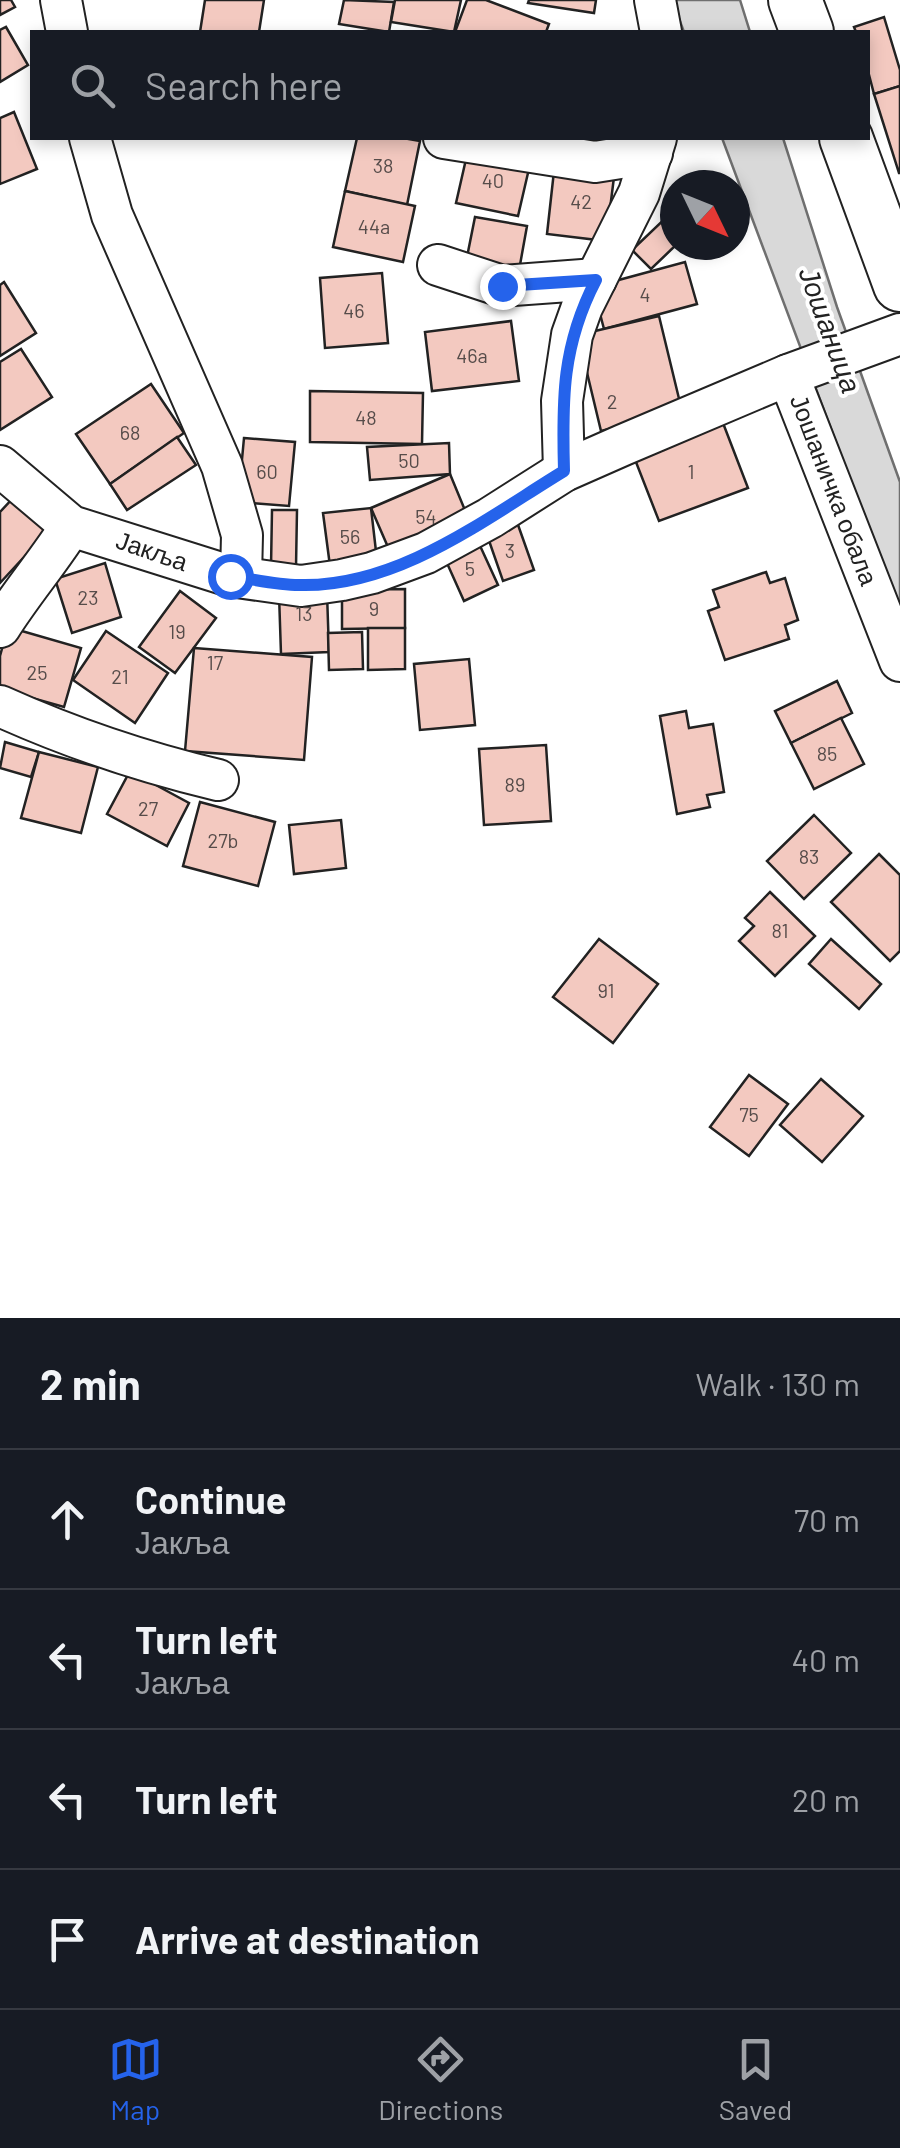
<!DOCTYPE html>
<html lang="en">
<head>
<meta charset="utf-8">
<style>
  :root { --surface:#171b24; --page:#20242c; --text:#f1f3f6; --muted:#9ea1a6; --line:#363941; --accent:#2563eb }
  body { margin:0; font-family:Barlow,sans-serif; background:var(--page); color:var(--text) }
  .compass { position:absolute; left:660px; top:170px; width:90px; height:90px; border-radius:50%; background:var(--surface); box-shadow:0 5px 15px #0003; rotate:133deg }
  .stop { position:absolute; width:30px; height:30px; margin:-22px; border:8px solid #2563eb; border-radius:50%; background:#fff }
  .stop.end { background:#2563eb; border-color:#fff; box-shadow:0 2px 10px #0008 }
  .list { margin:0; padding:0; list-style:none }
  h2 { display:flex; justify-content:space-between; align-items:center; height:130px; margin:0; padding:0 40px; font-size:42px }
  h2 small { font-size:32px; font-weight:400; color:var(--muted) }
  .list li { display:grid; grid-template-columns:65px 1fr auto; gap:30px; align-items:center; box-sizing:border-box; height:140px; padding:0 40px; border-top:2px solid var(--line) }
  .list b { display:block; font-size:38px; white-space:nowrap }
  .list p { margin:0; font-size:32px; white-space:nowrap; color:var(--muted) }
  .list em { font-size:32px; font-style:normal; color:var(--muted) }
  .icon { flex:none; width:55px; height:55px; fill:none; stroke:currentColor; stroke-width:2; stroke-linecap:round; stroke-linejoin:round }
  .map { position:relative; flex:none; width:900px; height:1318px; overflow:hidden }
  .search { position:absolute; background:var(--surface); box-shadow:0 5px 15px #0003; left:30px; right:30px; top:30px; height:110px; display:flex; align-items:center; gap:25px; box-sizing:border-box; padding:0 35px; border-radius:0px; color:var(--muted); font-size:38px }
  .sheet { height:690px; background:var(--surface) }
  nav { display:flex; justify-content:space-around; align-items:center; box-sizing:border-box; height:140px; border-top:2px solid var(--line); background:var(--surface); font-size:28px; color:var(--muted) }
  nav a { display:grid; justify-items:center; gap:5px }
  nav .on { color:var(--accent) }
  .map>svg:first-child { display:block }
</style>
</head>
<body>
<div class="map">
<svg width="900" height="1318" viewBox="0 0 900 1318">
  <rect width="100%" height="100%" fill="#fff"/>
  <g fill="#d9d9d9" stroke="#6f6f6f" stroke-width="2.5">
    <path d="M672 0H740L750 32H684Z"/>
    <path d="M722 138H783L837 307 900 482V613Z"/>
  </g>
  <g fill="#f3c9c0" stroke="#222" stroke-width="2.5">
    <path d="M0 0H11L15 7 0 15Z"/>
    <path d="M205 0H264L259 32H200Z"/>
    <path d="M344 0 394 2 389 32 339 24Z"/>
    <path d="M395 0H461L454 32 391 22Z"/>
    <path d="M467 0H486L549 24 546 32H455Z"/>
    <path d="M529 0H596L594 13 528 3Z"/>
    <path d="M884 17 900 70V86L874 94 868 71V32H856L854 27Z"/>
    <path d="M6 27 28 65 0 82V30Z"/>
    <path d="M900 86V173H899L874 94Z"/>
    <path d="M14 112 37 169 0 184V118Z"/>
    <path d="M357 138H403L420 141 407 205 345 191Z"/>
    <path d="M469 146 531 160 518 216 456 203Z"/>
    <path d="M555 162 615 169 606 241 547 234Z"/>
    <path d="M345 191 415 206 403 262 333 247Z"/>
    <path d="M675 209 676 245 651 269 632 250Z"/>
    <path d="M475 217 527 226 518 276 465 267Z"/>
    <path d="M685 262 697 304 604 329 593 287Z"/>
    <path d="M382 273 388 343 325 348 320 278Z"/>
    <path d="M4 282 36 333 0 356V285Z"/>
    <path d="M659 316 682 411 601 431 578 335Z"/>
    <path d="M511 321 519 381 432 391 425 332Z"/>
    <path d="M21 349 52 397 0 430V362Z"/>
    <path d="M151 384 184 433 110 484 76 434Z"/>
    <path d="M310 391 423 393 422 444 310 442Z"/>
    <path d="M723 423 748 488 659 521 634 457Z"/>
    <path d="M177 437 196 465 127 510 110 484Z"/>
    <path d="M244 438 295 442 289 506 238 502Z"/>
    <path d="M449 443 450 474 370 480 367 447Z"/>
    <path d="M450 474 469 520 391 554 371 508Z"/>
    <path d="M14 497 49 530 0 583V512Z"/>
    <path d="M371 508 377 560 330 566 323 513Z"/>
    <path d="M272 510H297L296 567H271Z"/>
    <path d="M517 522 534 570 503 581 486 532Z"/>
    <path d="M476 537 498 585 464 601 442 552Z"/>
    <path d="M105 563 121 617 72 633 55 579Z"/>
    <path d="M766 572 770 583 785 578 798 620 785 625 789 639 725 660 708 611 719 607 713 590Z"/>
    <path d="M405 589V628L342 629V590Z"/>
    <path d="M180 591 216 618 175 673 139 647Z"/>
    <path d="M327 593 329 652 281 654 279 594Z"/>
    <path d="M8 627 81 648 64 707 0 689V656Z"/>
    <path d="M368 628H405V669L368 670Z"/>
    <path d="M106 631 168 673 135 723 73 680Z"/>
    <path d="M362 632 363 669 329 670 328 633Z"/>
    <path d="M194 648 312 657 304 760 185 751Z"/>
    <path d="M469 659 475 725 420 730 414 664Z"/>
    <path d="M837 681 852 713 791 743 775 711Z"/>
    <path d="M686 711 689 728 713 724 724 792 707 795 710 807 677 814 660 716Z"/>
    <path d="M841 718 864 764 814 789 791 743Z"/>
    <path d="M5 742 39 752 31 777 0 768Z"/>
    <path d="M546 745 551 821 484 825 479 749Z"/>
    <path d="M39 752 98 767 81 833 21 818Z"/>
    <path d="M130 771 189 803 167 846 107 814Z"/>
    <path d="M200 802 275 822 258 886 183 866Z"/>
    <path d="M814 815 851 853 804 899 767 861Z"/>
    <path d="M341 820 346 868 294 874 289 825Z"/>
    <path d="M879 854 900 875V951L890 961 831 902Z"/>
    <path d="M770 892 815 936 775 976 739 941 754 926 745 918Z"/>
    <path d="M599 939 658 984 613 1043 553 997Z"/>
    <path d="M831 939 881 984 859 1009 809 964Z"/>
    <path d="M749 1075 788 1104 749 1156 710 1127Z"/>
    <path d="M821 1079 863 1116 822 1162 780 1125Z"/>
  </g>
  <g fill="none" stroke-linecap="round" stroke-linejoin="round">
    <defs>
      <g id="minor">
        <path d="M61 0 67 32"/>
        <path d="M655 0 661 32"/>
        <path d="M90 138 112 215 222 466 242 535 241 577"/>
        <path d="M444 138 595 162 652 153"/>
        <path d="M438 265 502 286 596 279"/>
        <path d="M788 375 900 661"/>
        <path d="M0 466 71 526 230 576 301 586 342 580 372 573 426 553 490 518 564 471 623 445 788 375 900 334"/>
        <path d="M564 471 562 401 572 335 582 307 639 193 656 138"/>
        <path d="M0 627C22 592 49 561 71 526"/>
        <path d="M0 706C71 738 142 762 218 780"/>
      </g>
      <g id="major">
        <path d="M795 0 807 32"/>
        <path d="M846 138 900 285"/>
      </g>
    </defs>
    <use href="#minor" stroke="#222" stroke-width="44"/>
    <use href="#major" stroke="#222" stroke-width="56"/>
    <use href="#minor" stroke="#fff" stroke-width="40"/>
    <use href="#major" stroke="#fff" stroke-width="52"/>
  </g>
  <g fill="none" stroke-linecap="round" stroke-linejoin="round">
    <path stroke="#2563eb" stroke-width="12" d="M230 576C253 579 276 585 299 585 397 588 485 519 564 471 562 399 562 345 596 280L502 286"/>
  </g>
  <g text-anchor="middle" stroke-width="8" stroke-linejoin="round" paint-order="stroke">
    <g font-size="20" fill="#564c4a">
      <text x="383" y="173">38</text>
      <text x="493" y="188">40</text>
      <text x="581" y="209">42</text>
      <text x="374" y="234">44a</text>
      <text x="645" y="302">4</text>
      <text x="354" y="318">46</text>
      <text x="472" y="363">46a</text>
      <text x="612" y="409">2</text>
      <text x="366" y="425">48</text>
      <text x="130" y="440">68</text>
      <text x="409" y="468">50</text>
      <text x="267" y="479">60</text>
      <text x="691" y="479">1</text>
      <text x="426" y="524">54</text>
      <text x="350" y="544">56</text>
      <text x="510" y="558">3</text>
      <text x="470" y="576">5</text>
      <text x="88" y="605">23</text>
      <text x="374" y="616">9</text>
      <text x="304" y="621">13</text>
      <text x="177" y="639">19</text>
      <text x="215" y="670">17</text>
      <text x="37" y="680">25</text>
      <text x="120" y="684">21</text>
      <text x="827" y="761">85</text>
      <text x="515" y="792">89</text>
      <text x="148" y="816">27</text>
      <text x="223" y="848">27b</text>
      <text x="809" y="864">83</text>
      <text x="780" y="938">81</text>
      <text x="606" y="998">91</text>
      <text x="749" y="1122">75</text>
    </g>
    <g font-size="25" fill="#222" stroke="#fff">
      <text transform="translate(834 490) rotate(69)" y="9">Јошаничка обала</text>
      <text transform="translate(152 551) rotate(19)" y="9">Јакља</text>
    </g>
    <g font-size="28" font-style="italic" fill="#222" stroke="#fff">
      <text transform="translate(830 330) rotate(70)" y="10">Јошаница</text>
    </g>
  </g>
</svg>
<svg class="compass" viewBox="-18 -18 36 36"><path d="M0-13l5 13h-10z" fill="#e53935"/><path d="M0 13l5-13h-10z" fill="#9ea1a6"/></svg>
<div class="stop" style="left:230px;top:576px"></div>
<div class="stop end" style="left:502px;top:286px"></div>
<div class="search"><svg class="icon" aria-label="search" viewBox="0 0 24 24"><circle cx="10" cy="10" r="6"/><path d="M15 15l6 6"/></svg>Search here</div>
</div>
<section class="sheet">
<h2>2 min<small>Walk · 130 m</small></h2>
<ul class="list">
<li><svg class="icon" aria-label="ahead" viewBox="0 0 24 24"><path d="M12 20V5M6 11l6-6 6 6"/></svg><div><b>Continue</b><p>Јакља</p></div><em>70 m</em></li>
<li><svg class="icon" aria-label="left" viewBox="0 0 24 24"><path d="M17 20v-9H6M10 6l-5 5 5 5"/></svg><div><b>Turn left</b><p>Јакља</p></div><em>40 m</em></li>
<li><svg class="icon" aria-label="left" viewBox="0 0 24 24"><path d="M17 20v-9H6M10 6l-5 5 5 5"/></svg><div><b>Turn left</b></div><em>20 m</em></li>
<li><svg class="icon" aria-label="arrive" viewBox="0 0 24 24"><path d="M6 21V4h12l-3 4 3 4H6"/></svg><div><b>Arrive at destination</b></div></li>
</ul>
</section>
<nav>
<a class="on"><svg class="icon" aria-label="map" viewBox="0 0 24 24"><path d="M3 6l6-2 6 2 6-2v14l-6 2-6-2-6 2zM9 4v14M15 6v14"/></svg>Map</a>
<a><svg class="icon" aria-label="directions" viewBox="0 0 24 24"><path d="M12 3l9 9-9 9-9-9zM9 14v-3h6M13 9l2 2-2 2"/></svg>Directions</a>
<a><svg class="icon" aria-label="saved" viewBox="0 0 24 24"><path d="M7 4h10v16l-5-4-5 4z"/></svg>Saved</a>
</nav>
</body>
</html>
